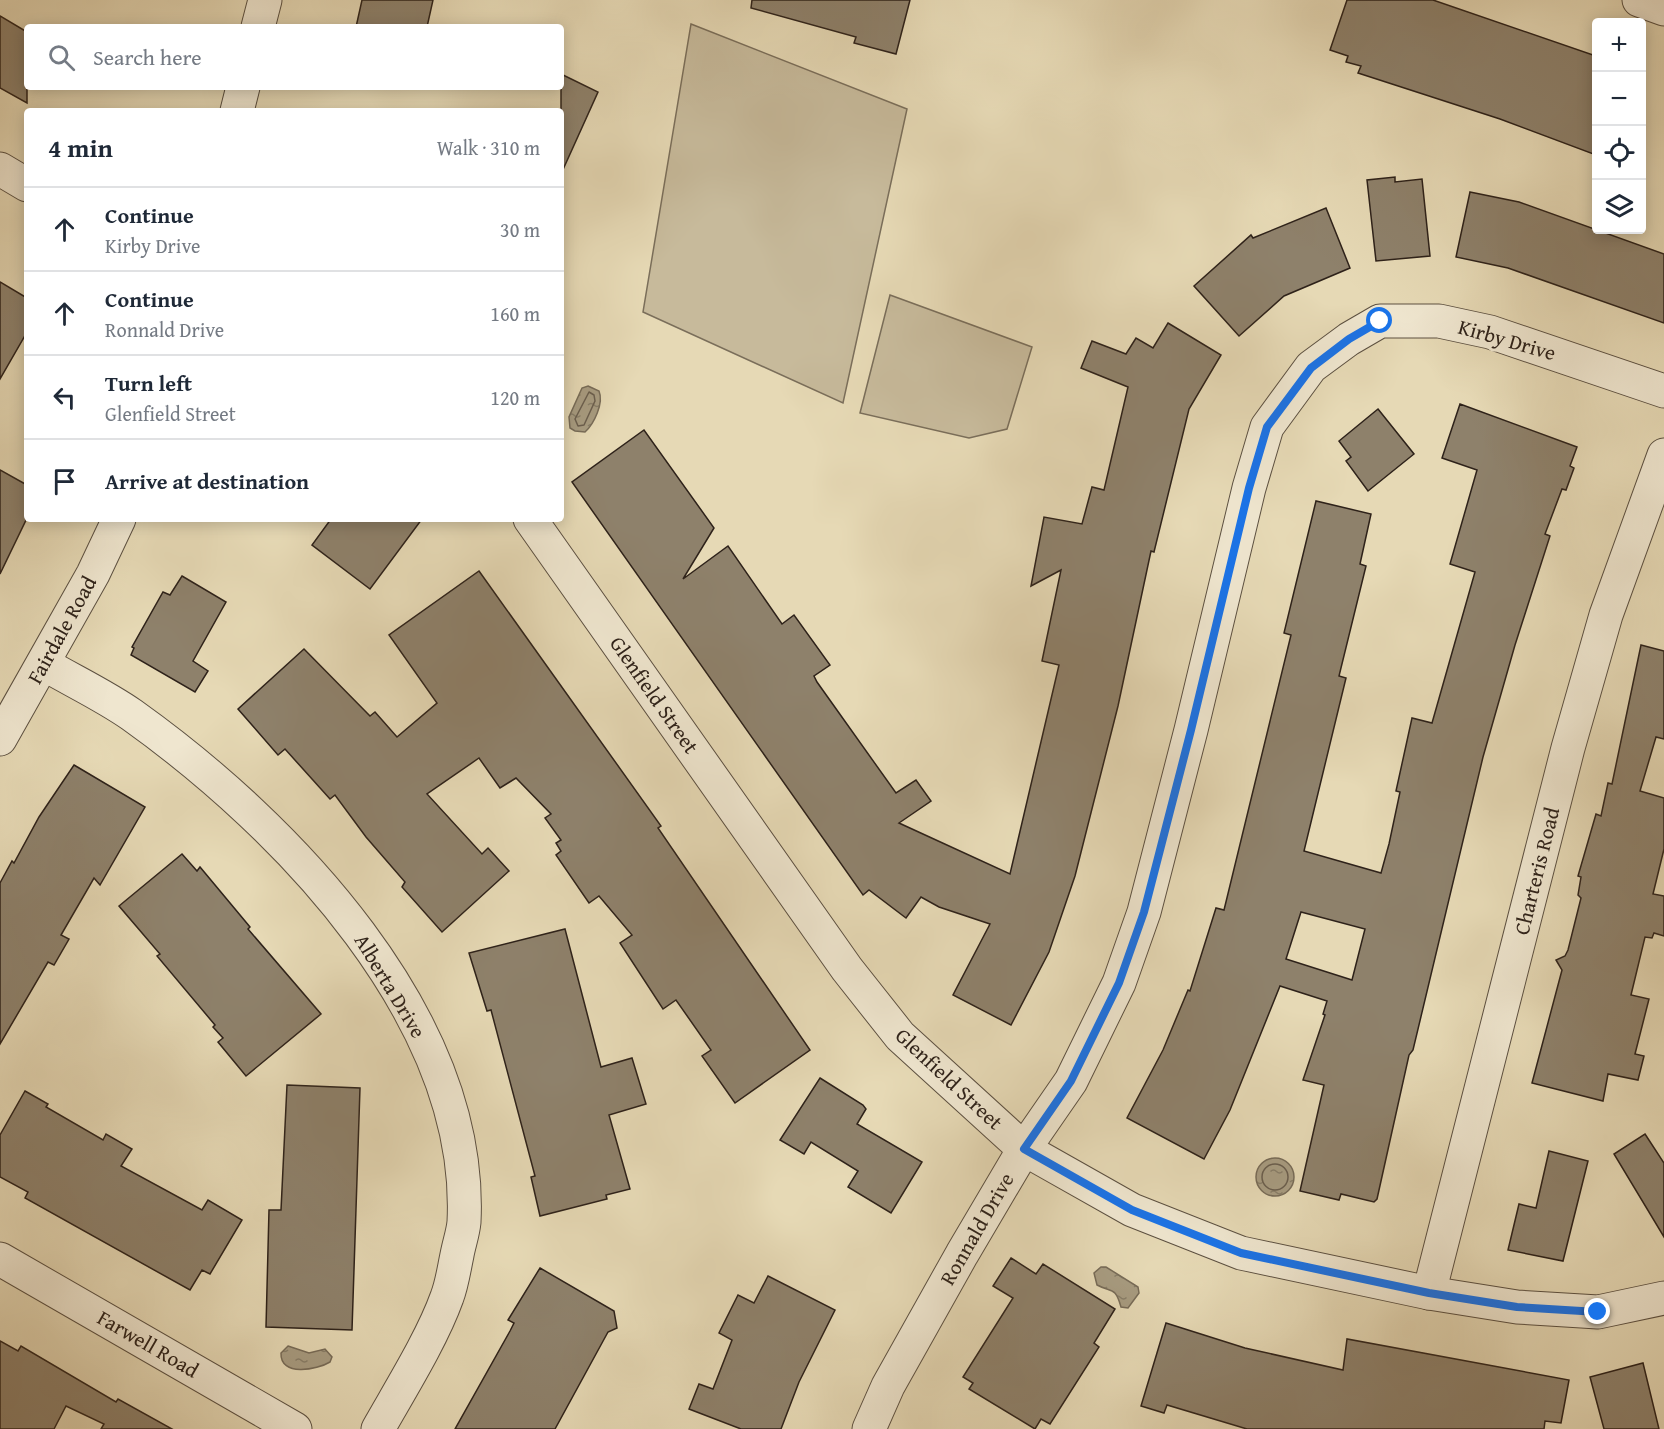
<!DOCTYPE html>
<html lang="en">
<head>
<meta charset="utf-8">
<style>
  :root { --surface:#fff; --page:#f2f2f3; --text:#1f2937; --muted:#747a83; --line:#e0e1e3 }
  body { margin:0; font-family:"Gentium Book Plus",serif; background:var(--page); color:var(--text) }
  .controls { position:absolute; right:18px; top:18px; display:grid; overflow:hidden; border-radius:6px; box-shadow:0 3px 15px #0003 }
  .controls button { width:54px; height:54px; display:grid; place-items:center; padding:0; border:0; border-bottom:2px solid var(--line); background:var(--surface); color:var(--text); font:30px sans-serif }
  .stop { position:absolute; width:18px; height:18px; margin:-14px; border:4px solid #1a73e8; border-radius:50%; background:#fff }
  .stop.end { background:#1a73e8; border-color:#fff; box-shadow:0 2px 6px #0008 }
  .list { margin:0; padding:0; list-style:none }
  h2 { display:flex; justify-content:space-between; align-items:center; height:78px; margin:0; padding:0 24px; font-size:26px }
  h2 small { font-size:20px; font-weight:400; color:var(--muted) }
  .list li { display:grid; grid-template-columns:39px 1fr auto; gap:18px; align-items:center; box-sizing:border-box; height:84px; padding:0 24px; border-top:2px solid var(--line) }
  .list b { display:block; font-size:22px; white-space:nowrap }
  .list p { margin:0; font-size:20px; white-space:nowrap; color:var(--muted) }
  .list em { font-size:20px; font-style:normal; color:var(--muted) }
  .icon { flex:none; width:33px; height:33px; fill:none; stroke:currentColor; stroke-width:2; stroke-linecap:round; stroke-linejoin:round }
  .map { position:relative; flex:none; width:1664px; height:1429px; overflow:hidden }
  .search { position:absolute; background:var(--surface); box-shadow:0 3px 15px #0003; left:24px; top:24px; width:540px; height:66px; display:flex; align-items:center; gap:15px; box-sizing:border-box; padding:0 21px; border-radius:6px; color:var(--muted); font-size:22px }
  .panel { position:absolute; background:var(--surface); box-shadow:0 3px 15px #0003; left:24px; top:108px; width:540px; height:414px; border-radius:6px }
  .map>svg:first-child { display:block }
</style>
</head>
<body>
<div class="map">
<svg width="1664" height="1429" viewBox="0 0 1664 1429">
  <defs>
    <pattern id="water-ripples" width="26" height="14" patternUnits="userSpaceOnUse" patternTransform="scale(1.5)"><rect width="26" height="14" fill="#a79b80"/><path d="M2 4q2-2 4 0t4 0M15 11q2-2 4 0t4 0" fill="none" stroke="#887e68"/></pattern>
  </defs>
  <rect width="100%" height="100%" fill="#e6d9b5"/>
  <filter id="stains"><feTurbulence type="fractalNoise" baseFrequency=".00333" numOctaves="4"/><feColorMatrix values="0 0 0 0 .2 0 0 0 0 .09 0 0 0 0 .02 0 0 0 .5 -.17"/></filter>
  <radialGradient id="worn" r=".72"><stop offset=".6" stop-color="#630" stop-opacity="0"/><stop offset="1" stop-color="#630" stop-opacity=".3"/></radialGradient>
  <g fill="#c7ba9b" stroke="#7a6e5a" stroke-width="1.5">
    <path d="M691 24 907 109 843 403 643 312Z"/>
    <path d="M890 295 1032 347 1007 429 969 438 860 413Z"/>
  </g>
  <g fill="url(#water-ripples)" stroke="#776b57" stroke-width="1.5">
    <path d="M588 386 599 391C604 403 594 424 585 432L575 431 570 428 569 417 582 388Z"/>
    <circle cx="1275" cy="1177" r="19"/>
    <path d="M1101 1267H1106L1138 1287 1139 1293 1128 1308 1121 1307C1115 1286 1112 1293 1097 1285L1094 1273Z"/>
    <path d="M288 1346 309 1353 325 1349 332 1357 330 1362C317 1370 280 1377 281 1353Z"/>
  </g>
  <g fill="none" stroke-linecap="round" stroke-linejoin="round">
    <g stroke="#6a5e4d" stroke-width="1.5">
      <path d="M589 392 594 395 595 401 584 425 578 426 575 419Z"/>
      <circle cx="1275" cy="1177" r="13"/>
    </g>
  </g>
  <g fill="#8e816b" stroke="#2e221a" stroke-width="1.5" fill-rule="evenodd">
    <path d="M362 0H433L427 27H356Z"/>
    <path d="M752 0H910L896 54 854 43 856 37 751 8Z"/>
    <path d="M1347 0H1433L1596 56V155L1500 119 1358 73 1361 66 1346 62 1348 56 1330 50Z"/>
    <path d="M0 16 27 32V103L0 88Z"/>
    <path d="M561 74 598 92 561 174Z"/>
    <path d="M1395 177V182L1422 179 1430 256 1376 261 1367 180Z"/>
    <path d="M1470 192 1519 202 1664 254V323L1508 268 1456 257Z"/>
    <path d="M1326 208 1350 268 1284 296 1239 336 1194 286 1251 235 1253 238Z"/>
    <path d="M0 282 27 298V332L0 379Z"/>
    <path d="M1168 323 1221 355 1189 409 1154 552 1151 551 1118 706 1075 876 1049 952 1011 1025 953 995 990 924 939 907 921 897 906 918 869 890 863 895 572 482 644 430 714 528 683 579 728 546 782 624 794 615 830 665 814 676 817 682 896 793 916 780 931 801 899 823 1010 874 1059 665 1042 661 1061 570 1031 586 1044 517 1082 524 1092 487 1104 490 1128 387 1081 368 1092 341 1126 354 1136 338 1153 348Z"/>
    <path d="M1460 404 1577 447 1570 466 1574 468 1566 490 1562 489 1545 534 1550 536 1515 645 1483 757 1413 1050 1409 1055 1377 1199 1374 1202 1341 1194 1339 1200 1300 1191 1324 1085 1303 1080 1325 1015 1323 1014 1327 1001 1280 986 1230 1110 1204 1159 1127 1118 1163 1050 1188 990 1190 991 1216 908 1224 910 1291 635 1284 633 1316 501 1371 514 1360 564 1366 566 1339 676 1346 678 1304 851 1381 873 1389 844 1400 792 1396 791 1412 718 1432 723 1475 572 1450 564 1477 470 1442 458ZM1301 912 1365 929 1352 980 1286 959Z"/>
    <path d="M1378 409 1414 454 1368 491 1346 461 1351 457 1339 441Z"/>
    <path d="M0 470 27 485V518L0 574Z"/>
    <path d="M331 519H422L370 589 312 545Z"/>
    <path d="M479 571 661 826 658 828 810 1050 735 1103 702 1056 711 1050 676 1000 663 1009 620 943 632 935 599 896 589 903 556 855 561 851 556 843 561 840 545 818 551 814 516 778 500 788 479 758 427 794 482 854 488 848 509 871 442 932 402 887 405 882 366 837 335 795 330 799 285 749 278 755 238 709 304 649 370 716 375 712 397 737 437 703 389 635Z"/>
    <path d="M182 576 226 602 193 661 208 671 195 692 131 655 134 648 132 647 163 592 170 595Z"/>
    <path d="M1641 645 1664 651V739L1656 737 1640 791 1664 798V849L1653 894 1664 896V936L1654 933 1652 938 1645 937 1631 995 1649 999 1635 1054 1644 1056 1638 1080 1608 1074 1603 1101 1532 1083 1562 970 1556 960 1565 956 1568 950 1581 898 1578 895 1581 877 1578 876 1596 814 1601 816 1608 783 1612 784Z"/>
    <path d="M74 765 145 807 100 885 94 878 61 935 69 939 54 965 48 962 0 1044V883L12 861 14 863 39 817Z"/>
    <path d="M182 854 197 871 200 867 250 927 248 929 321 1014 246 1076 218 1042 223 1038 213 1027 215 1025 157 956 160 954 119 906Z"/>
    <path d="M565 929 601 1067 632 1058 646 1104 609 1115 630 1189 606 1195 607 1199 540 1216 531 1177 535 1176 491 1010 487 1011 469 953Z"/>
    <path d="M820 1078 863 1105 866 1109 857 1124 922 1162 891 1213 848 1187 858 1171 811 1142 804 1154 780 1140Z"/>
    <path d="M287 1085 360 1088 352 1330 266 1327 269 1210H281Z"/>
    <path d="M25 1091 48 1104 46 1107 103 1140 106 1134 132 1149 121 1166 202 1210 208 1200 242 1220 210 1274 202 1270 190 1290 25 1198 28 1192 0 1177V1135Z"/>
    <path d="M1645 1134 1664 1163V1237L1614 1154Z"/>
    <path d="M1549 1151 1588 1161 1563 1261 1508 1250 1519 1204 1536 1208Z"/>
    <path d="M1011 1258 1036 1274 1043 1264 1115 1309 1094 1343 1099 1347 1050 1424 1041 1419 1035 1429 969 1389 973 1383 963 1377 1013 1298 993 1286Z"/>
    <path d="M540 1268 614 1311 617 1328 608 1332 555 1429H455L510 1331 514 1323 508 1320Z"/>
    <path d="M768 1276 835 1310 799 1382 781 1429H741L689 1409 699 1384 713 1389 732 1340 719 1333 738 1295 754 1303Z"/>
    <path d="M1166 1323 1245 1348 1343 1370 1347 1339 1569 1380 1561 1423 1545 1421 1544 1429H1247L1167 1405 1164 1413 1141 1406Z"/>
    <path d="M0 1341 18 1351 21 1346 116 1402 118 1399 172 1429H101L104 1424 66 1406 54 1429H0Z"/>
    <path d="M1643 1363 1659 1429H1604L1590 1377Z"/>
  </g>
  <g fill="none" stroke-linecap="round" stroke-linejoin="round">
    <defs>
      <g id="minor">
        <path d="M1639 0 1664 9"/>
        <path d="M0 169 27 185"/>
        <path d="M530 519 847 969 900 1036 1024 1149 1132 1210 1241 1253 1429 1293 1517 1307 1598 1312 1664 1298"/>
        <path d="M44 664C73 681 105 696 132 715 286 825 474 1018 464 1222 463 1233 459 1244 457 1255 454 1269 452 1284 447 1297 432 1339 400 1390 378 1429"/>
        <path d="M0 1259 295 1429"/>
        <path d="M1429 1293 1568 748 1606 615 1664 455"/>
        <path d="M869 1429 888 1386 962 1254 1024 1149 1071 1081 1119 983 1144 912 1191 730 1249 488 1267 427 1311 367 1349 339 1380 321H1439L1490 332 1664 391"/>
      </g>
      <g id="tertiary">
        <path d="M258 27 265 0"/>
        <path d="M237 111 243 87"/>
        <path d="M0 739 93 574 119 519"/>
      </g>
    </defs>
    <use href="#minor" stroke="#5c5041" stroke-width="35"/>
    <use href="#tertiary" stroke="#5c5041" stroke-width="35"/>
    <use href="#minor" stroke="#efe6cf" stroke-width="33"/>
    <use href="#tertiary" stroke="#efe6cf" stroke-width="33"/>
  </g>
  <g fill="none" stroke-linecap="round" stroke-linejoin="round">
    <path stroke="#1a73e8" stroke-width="8" d="M1380 321 1349 339 1311 368 1267 427 1249 488 1191 730 1144 912 1119 983 1071 1081 1024 1149 1132 1210 1241 1253 1429 1293 1517 1307 1598 1312"/>
  </g>
  <g text-anchor="middle" stroke-width="6" stroke-linejoin="round" paint-order="stroke">
    <g font-size="21" fill="#2e221a" stroke="#efe6cf">
      <text transform="translate(1507 340) rotate(16)" y="7">Kirby Drive</text>
      <text transform="translate(62 630) rotate(-61)" y="7">Fairdale Road</text>
      <text transform="translate(654 695) rotate(55)" y="7">Glenfield Street</text>
      <text transform="translate(1537 871) rotate(-76)" y="7">Charteris Road</text>
      <text transform="translate(390 986) rotate(59)" y="7">Alberta Drive</text>
      <text transform="translate(949 1079) rotate(43)" y="7">Glenfield Street</text>
      <text transform="translate(977 1229) rotate(-60)" y="7">Ronnald Drive</text>
      <text transform="translate(148 1344) rotate(30)" y="7">Farwell Road</text>
    </g>
  </g>
  <rect width="100%" height="100%" filter="url(#stains)"/>
  <rect width="100%" height="100%" fill="url(#worn)"/>
</svg>
<div class="controls">
<button>+</button>
<button>−</button>
<button><svg class="icon" aria-label="locate" viewBox="0 0 24 24"><circle cx="12" cy="12" r="6"/><path d="M12 2v4M12 18v4M2 12h4M18 12h4"/></svg></button>
<button><svg class="icon" aria-label="layers" viewBox="0 0 24 24"><path d="M12 4l9 5-9 5-9-5zM3 14l9 5 9-5"/></svg></button>
</div>
<div class="stop" style="left:1380px;top:321px"></div>
<div class="stop end" style="left:1598px;top:1312px"></div>
<div class="search"><svg class="icon" aria-label="search" viewBox="0 0 24 24"><circle cx="10" cy="10" r="6"/><path d="M15 15l6 6"/></svg>Search here</div>
<section class="panel">
<h2>4 min<small>Walk · 310 m</small></h2>
<ul class="list">
<li><svg class="icon" aria-label="ahead" viewBox="0 0 24 24"><path d="M12 20V5M6 11l6-6 6 6"/></svg><div><b>Continue</b><p>Kirby Drive</p></div><em>30 m</em></li>
<li><svg class="icon" aria-label="ahead" viewBox="0 0 24 24"><path d="M12 20V5M6 11l6-6 6 6"/></svg><div><b>Continue</b><p>Ronnald Drive</p></div><em>160 m</em></li>
<li><svg class="icon" aria-label="left" viewBox="0 0 24 24"><path d="M17 20v-9H6M10 6l-5 5 5 5"/></svg><div><b>Turn left</b><p>Glenfield Street</p></div><em>120 m</em></li>
<li><svg class="icon" aria-label="arrive" viewBox="0 0 24 24"><path d="M6 21V4h12l-3 4 3 4H6"/></svg><div><b>Arrive at destination</b></div></li>
</ul>
</section>
</div>
</body>
</html>
